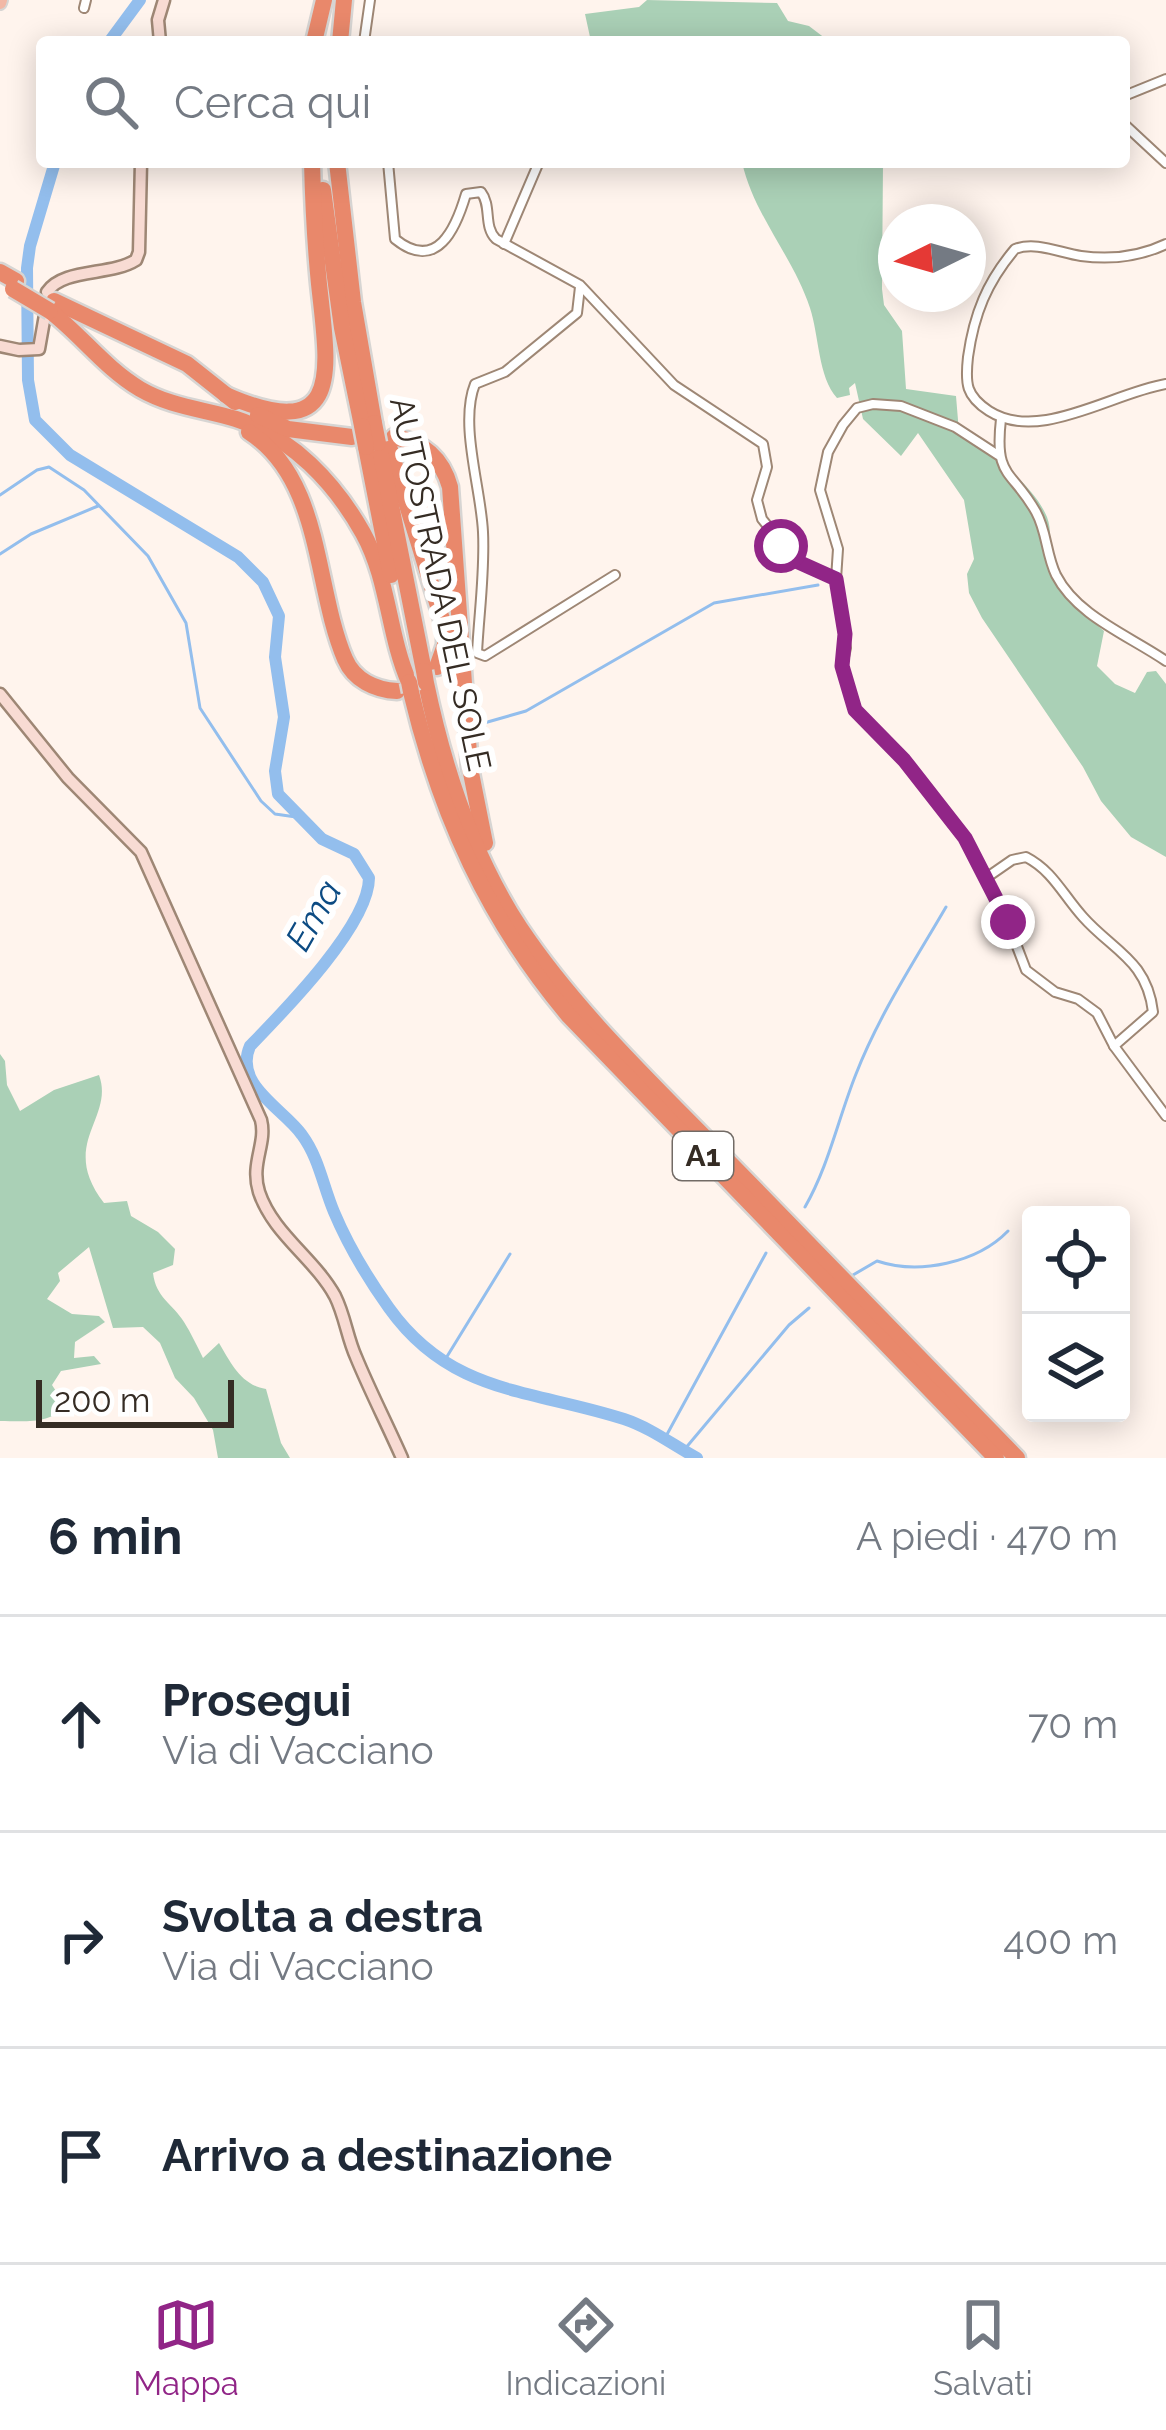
<!DOCTYPE html>
<html lang="it">
<head>
<meta charset="utf-8">
<style>
  :root { --surface:#fff; --page:#f2f2f3; --text:#1f2937; --muted:#747a83; --line:#e0e1e3; --accent:#912587 }
  body { margin:0; font-family:Raleway,sans-serif; background:var(--page); color:var(--text) }
  .controls { position:absolute; right:36px; bottom:36px; display:grid; overflow:hidden; border-radius:12px; box-shadow:0 6px 30px #0003 }
  .controls button { width:108px; height:108px; display:grid; place-items:center; padding:0; border:0; border-bottom:3px solid var(--line); background:var(--surface); color:var(--text); font:60px sans-serif }
  .compass { position:absolute; left:878px; top:204px; width:108px; height:108px; border-radius:50%; background:var(--surface); box-shadow:0 6px 30px #0003; rotate:265deg }
  .scale { position:absolute; left:36px; bottom:30px; width:198px; box-sizing:border-box; padding-left:12px; border:6px solid #352c24; border-top:0; font-size:33px; line-height:42px; white-space:nowrap; color:#352c24; -webkit-text-stroke:9px #fff; paint-order:stroke }
  .stop { position:absolute; width:36px; height:36px; margin:-27px; border:9px solid #912587; border-radius:50%; background:#fff }
  .stop.end { background:#912587; border-color:#fff; box-shadow:0 3px 12px #0008 }
  .list { margin:0; padding:0; list-style:none }
  h2 { display:flex; justify-content:space-between; align-items:center; height:156px; margin:0; padding:0 48px; font-size:51px }
  h2 small { font-size:39px; font-weight:400; color:var(--muted) }
  .list li { display:grid; grid-template-columns:78px 1fr auto; gap:36px; align-items:center; box-sizing:border-box; height:216px; padding:0 48px; border-top:3px solid var(--line) }
  .list b { display:block; font-size:45px; white-space:nowrap }
  .list p { margin:0; font-size:39px; white-space:nowrap; color:var(--muted) }
  .list em { font-size:39px; font-style:normal; color:var(--muted) }
  .icon { flex:none; width:66px; height:66px; fill:none; stroke:currentColor; stroke-width:2; stroke-linecap:round; stroke-linejoin:round }
  .map { position:relative; flex:none; width:1166px; height:1458px; overflow:hidden }
  .search { position:absolute; background:var(--surface); box-shadow:0 6px 30px #0003; left:36px; right:36px; top:36px; height:132px; display:flex; align-items:center; gap:30px; box-sizing:border-box; padding:0 42px; border-radius:12px; color:var(--muted); font-size:45px }
  .sheet { height:804px; background:var(--surface) }
  nav { display:flex; justify-content:space-around; align-items:center; box-sizing:border-box; height:168px; border-top:3px solid var(--line); background:var(--surface); font-size:33px; color:var(--muted) }
  nav a { display:grid; justify-items:center; gap:6px }
  nav .on { color:var(--accent) }
  .map>svg:first-child { display:block }
</style>
</head>
<body>
<div class="map">
<svg width="1166" height="1458" viewBox="0 0 1166 1458">
  <rect width="100%" height="100%" fill="#fff4ed"/>
  <g fill="#aad0b6">
    <path d="M647 0 777 3 788 21 809 26 830 42H595L590 37 585 14 639 7Z"/>
    <path d="M742 162H883L882 289 884 305 902 331 906 389 956 396 959 432C989 453 1032 482 1047 517 1052 531 1049 541 1051 554 1058 586 1081 611 1104 631L1097 666 1115 684 1135 693 1147 672 1156 671 1166 684V857L1131 837 1101 801 1083 767 982 618 969 593 967 574 974 559 964 500 918 433 901 456 863 419 855 383 849 388 850 395 837 398C818 377 819 335 810 308 793 256 754 216 742 162Z"/>
    <path d="M0 1054 5 1061 7 1085 20 1111 54 1090 99 1075C115 1119 58 1143 104 1203L127 1201 131 1216 158 1232 175 1249 173 1265 153 1273C156 1298 172 1303 184 1322 191 1333 197 1346 203 1358L219 1343C231 1363 241 1385 266 1389L281 1443 290 1458H218L213 1430 194 1398 175 1378 160 1343 143 1327 113 1328 89 1247 58 1273 60 1281 47 1299 72 1314 99 1316 105 1322 75 1342 74 1358 94 1356 101 1364 61 1371 52 1385 65 1405C52 1425 22 1421 0 1421Z"/>
  </g>
  <g fill="none" stroke-linecap="round" stroke-linejoin="round">
    <g stroke="#93beed" stroke-width="3">
      <path d="M0 495 37 470 49 467 84 490 148 556 186 623 200 708 261 801 275 814 303 818"/>
      <path d="M0 554 31 534 98 506"/>
      <path d="M477 725 526 711 714 603 818 585"/>
      <path d="M805 1207C829 1165 838 1119 856 1074 879 1015 914 962 946 907"/>
      <path d="M853 1275 877 1261C919 1275 977 1263 1008 1231"/>
      <path d="M443 1363 510 1254"/>
      <path d="M665 1438 766 1253"/>
      <path d="M684 1450 789 1325 809 1308"/>
    </g>
    <g stroke="#93beed" stroke-width="12">
      <path d="M109 42 140 0"/>
      <path d="M55 162 30 246 27 268 28 380 35 420 70 455 238 557 263 582 279 616 275 657 284 717 275 771 278 794 322 839 354 854 369 878C369 925 283 1012 250 1046 233 1085 284 1109 302 1135 319 1158 323 1186 334 1212 347 1243 369 1280 389 1308 451 1395 531 1389 624 1419 651 1428 673 1445 697 1458"/>
    </g>
    <defs>
      <g id="street">
        <path d="M84 8 86 0"/>
        <path d="M364 42 370 0"/>
        <path d="M1124 96 1166 79"/>
        <path d="M1124 124 1166 163"/>
        <path d="M388 162 395 239C437 273 456 228 466 194L481 192C492 206 483 226 496 239L580 285 674 385 763 444 767 467 757 500 762 519 796 561 835 578"/>
        <path d="M504 244 539 162"/>
        <path d="M1166 244C1139 257 1111 260 1081 256 1060 253 1036 241 1015 249 987 282 974 314 968 357 965 384 966 396 989 411 1039 443 1112 393 1166 384"/>
        <path d="M580 287 577 313 505 372 475 384C459 424 481 488 483 532 485 572 479 613 477 653L485 656 615 575"/>
        <path d="M1001 419C994 479 1012 469 1036 512 1047 532 1046 554 1056 575 1077 616 1128 635 1166 661"/>
        <path d="M998 455 955 427 901 406 873 404 857 408 843 425 828 452 820 490 838 549 836 579 846 648 842 666 855 710 904 761 965 838 1008 923 1026 970 1055 992 1078 999 1097 1013 1114 1046 1166 1116"/>
        <path d="M986 878 1012 860 1026 857C1053 871 1063 895 1083 917 1112 950 1147 960 1153 1012L1114 1046"/>
      </g>
      <g id="secondary">
        <path d="M160 42 158 20 164 0"/>
        <path d="M47 292C63 268 111 276 136 260L139 252 141 162"/>
        <path d="M0 346 19 350 39 349 45 315"/>
        <path d="M0 694 68 778 141 852 261 1120C267 1144 250 1163 259 1192 273 1234 314 1258 335 1296 345 1316 347 1337 356 1357 370 1391 387 1424 402 1458"/>
      </g>
      <path id="primary" d="M0 3 1 0"/>
      <g id="highway">
        <path d="M314 42 324 0"/>
        <path d="M340 42 344 0"/>
        <path d="M337 162 353 302 374 423"/>
        <path d="M323 190 342 328 362 426"/>
        <path d="M0 272 16 281"/>
        <path d="M54 301 187 364 235 402"/>
        <path d="M50 311C82 336 105 368 140 389 171 407 203 409 236 419 292 437 335 483 363 533 389 580 388 634 409 682"/>
        <path d="M226 395C345 447 328 368 319 284 315 243 313 203 312 162"/>
        <path d="M258 415 288 429 352 437"/>
        <path d="M249 432C323 480 314 587 345 659 354 680 375 690 397 691"/>
        <path d="M394 437C423 442 442 458 450 487L470 768 485 843"/>
        <path d="M388 443 445 629V645L437 667"/>
        <path d="M366 447 391 575"/>
        <path d="M381 455 424 671"/>
        <path d="M426 683C444 769 472 855 520 928 577 1013 654 1085 725 1158 823 1258 920 1358 1017 1458"/>
        <path d="M411 692C440 814 488 920 569 1016L996 1458"/>
      </g>
    </defs>
    <use href="#street" stroke="#9e8775" stroke-width="12"/>
    <use href="#secondary" stroke="#9e8775" stroke-width="15"/>
    <use href="#primary" stroke="#d7d5d3" stroke-width="16"/>
    <use href="#highway" stroke="#d7d5d3" stroke-width="21"/>
    <use href="#street" stroke="#fff" stroke-width="8"/>
    <use href="#secondary" stroke="#f8dbd3" stroke-width="10"/>
    <use href="#primary" stroke="#f2b8a6" stroke-width="12"/>
    <use href="#highway" stroke="#e9886b" stroke-width="16"/>
    <defs>
      <g id="highway-bridge">
        <path d="M13 289 50 311"/>
        <path d="M374 423 378 443"/>
        <path d="M362 426 366 447"/>
        <path d="M424 671 426 683"/>
        <path d="M409 682 411 692"/>
      </g>
    </defs>
    <use href="#highway-bridge" stroke="#d7d5d3" stroke-width="21" stroke-linecap="butt"/>
    <use href="#highway-bridge" stroke="#e9886b" stroke-width="16"/>
  </g>
  <g fill="none" stroke-linecap="round" stroke-linejoin="round">
    <path stroke="#912587" stroke-width="15" d="M781 546 796 561 836 579 845 634 842 666 855 710 904 760 965 838 1008 922"/>
  </g>
  <g text-anchor="middle" stroke-width="12" stroke-linejoin="round" paint-order="stroke">
    <rect fill="#fff" stroke="#726b66" stroke-width="3" x="673" y="1132" width="60" height="48" rx="9"/>
    <g font-size="30" font-weight="bold" fill="#352c24">
      <text x="703" y="1166">A1</text>
    </g>
    <g font-size="33" fill="#352c24" stroke="#fff">
      <text transform="translate(441 584) rotate(78)" y="12">AUTOSTRADA DEL SOLE</text>
    </g>
    <g font-size="36" font-style="italic" fill="#0c4b83" stroke="#fff">
      <text transform="translate(313 915) rotate(-60)" y="13">Ema</text>
    </g>
  </g>
</svg>
<div class="controls">
<button><svg class="icon" aria-label="locate" viewBox="0 0 24 24"><circle cx="12" cy="12" r="6"/><path d="M12 2v4M12 18v4M2 12h4M18 12h4"/></svg></button>
<button><svg class="icon" aria-label="layers" viewBox="0 0 24 24"><path d="M12 4l9 5-9 5-9-5zM3 14l9 5 9-5"/></svg></button>
</div>
<svg class="compass" viewBox="-18 -18 36 36"><path d="M0-13l5 13h-10z" fill="#e53935"/><path d="M0 13l5-13h-10z" fill="#747a83"/></svg>
<div class="scale">200 m</div>
<div class="stop" style="left:781px;top:546px"></div>
<div class="stop end" style="left:1008px;top:922px"></div>
<div class="search"><svg class="icon" aria-label="search" viewBox="0 0 24 24"><circle cx="10" cy="10" r="6"/><path d="M15 15l6 6"/></svg>Cerca qui</div>
</div>
<section class="sheet">
<h2>6 min<small>A piedi · 470 m</small></h2>
<ul class="list">
<li><svg class="icon" aria-label="ahead" viewBox="0 0 24 24"><path d="M12 20V5M6 11l6-6 6 6"/></svg><div><b>Prosegui</b><p>Via di Vacciano</p></div><em>70 m</em></li>
<li><svg class="icon" aria-label="right" viewBox="0 0 24 24"><path d="M7 20v-9h11M14 6l5 5-5 5"/></svg><div><b>Svolta a destra</b><p>Via di Vacciano</p></div><em>400 m</em></li>
<li><svg class="icon" aria-label="arrive" viewBox="0 0 24 24"><path d="M6 21V4h12l-3 4 3 4H6"/></svg><div><b>Arrivo a destinazione</b></div></li>
</ul>
</section>
<nav>
<a class="on"><svg class="icon" aria-label="map" viewBox="0 0 24 24"><path d="M3 6l6-2 6 2 6-2v14l-6 2-6-2-6 2zM9 4v14M15 6v14"/></svg>Mappa</a>
<a><svg class="icon" aria-label="directions" viewBox="0 0 24 24"><path d="M12 3l9 9-9 9-9-9zM9 14v-3h6M13 9l2 2-2 2"/></svg>Indicazioni</a>
<a><svg class="icon" aria-label="saved" viewBox="0 0 24 24"><path d="M7 4h10v16l-5-4-5 4z"/></svg>Salvati</a>
</nav>
</body>
</html>
